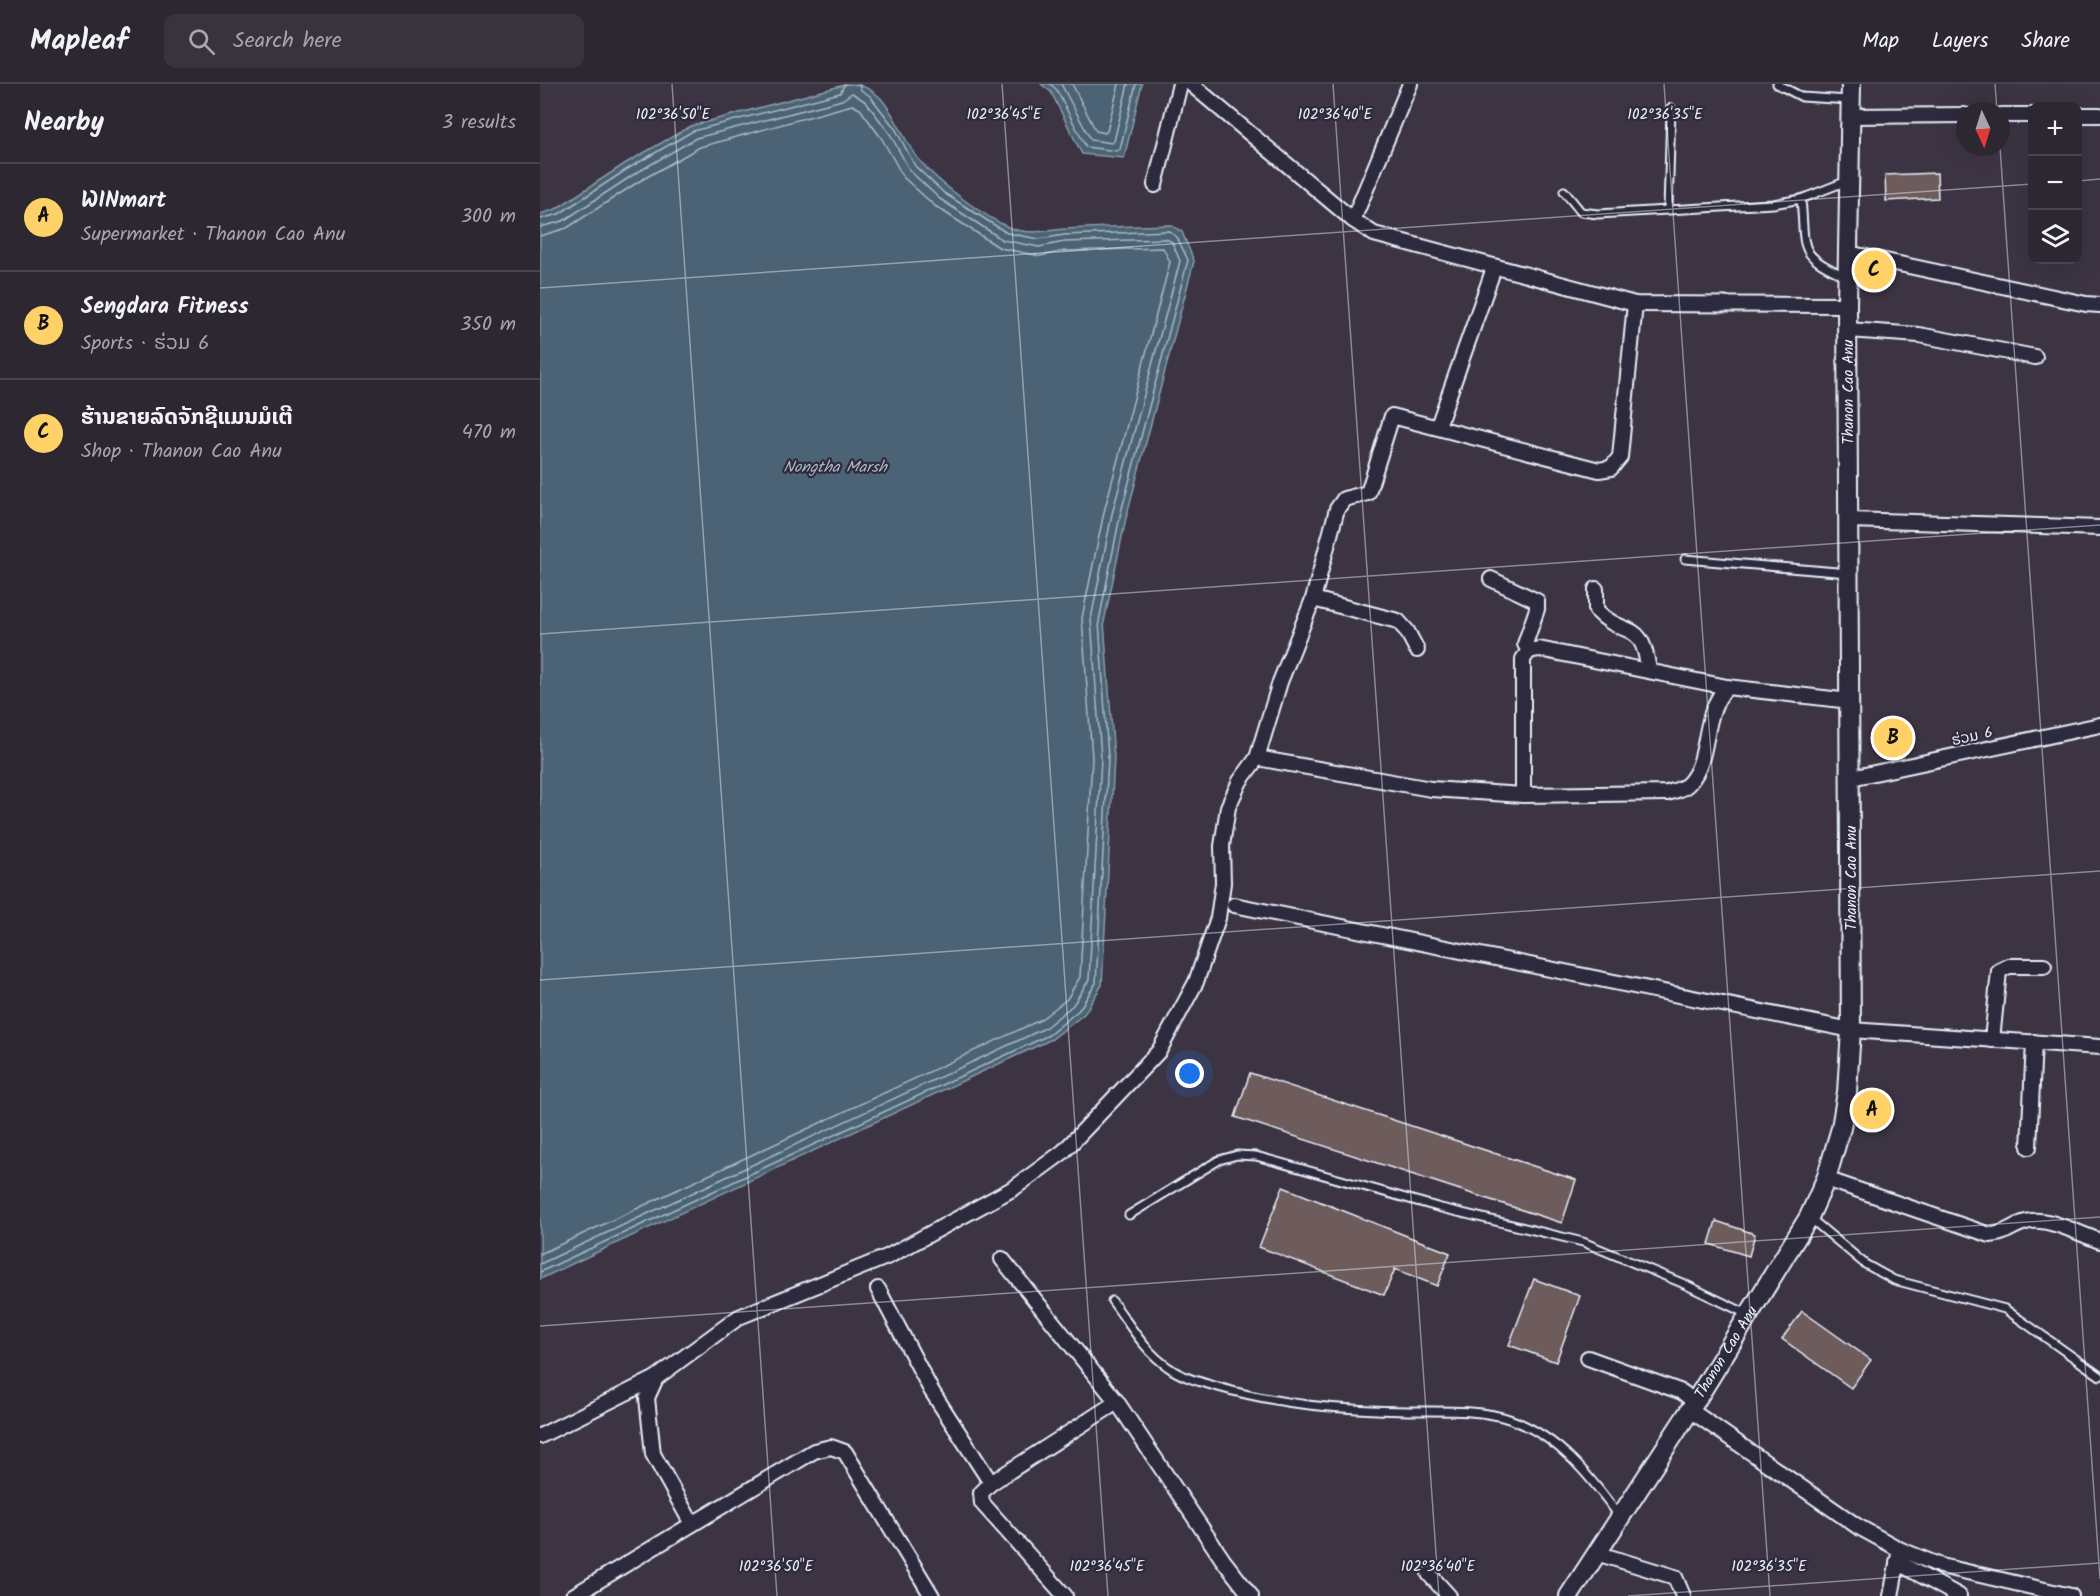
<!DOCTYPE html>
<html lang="en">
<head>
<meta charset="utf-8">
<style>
  :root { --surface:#2d2732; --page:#39333e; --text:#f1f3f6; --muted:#a7a5ac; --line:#48444d; --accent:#ffd166 }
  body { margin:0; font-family:Kalam,"Noto Sans Lao",sans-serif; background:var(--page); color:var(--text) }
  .controls { position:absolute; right:18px; top:18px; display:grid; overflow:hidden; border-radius:12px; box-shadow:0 6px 24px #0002 }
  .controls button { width:54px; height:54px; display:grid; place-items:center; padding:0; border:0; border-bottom:2px solid var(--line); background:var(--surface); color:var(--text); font:30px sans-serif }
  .compass { position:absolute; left:1416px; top:18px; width:54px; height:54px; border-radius:50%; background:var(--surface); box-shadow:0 6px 24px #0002; rotate:176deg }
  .you { position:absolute; left:650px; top:990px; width:21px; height:21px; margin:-15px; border:4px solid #fff; border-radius:50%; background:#1a73e8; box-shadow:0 0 0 9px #1a73e833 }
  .badge { display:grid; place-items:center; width:39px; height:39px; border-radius:50%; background:var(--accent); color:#111; font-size:20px; font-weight:700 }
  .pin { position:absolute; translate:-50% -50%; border:3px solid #fff; box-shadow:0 2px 6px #0006 }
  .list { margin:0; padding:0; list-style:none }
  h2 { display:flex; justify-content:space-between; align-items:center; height:78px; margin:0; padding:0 24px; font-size:26px }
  h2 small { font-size:20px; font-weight:400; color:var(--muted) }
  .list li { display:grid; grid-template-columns:39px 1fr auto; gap:18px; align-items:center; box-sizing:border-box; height:108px; padding:0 24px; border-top:2px solid var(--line) }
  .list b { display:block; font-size:22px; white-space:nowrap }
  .list p { margin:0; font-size:20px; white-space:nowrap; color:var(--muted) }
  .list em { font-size:20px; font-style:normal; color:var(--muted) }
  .icon { flex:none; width:33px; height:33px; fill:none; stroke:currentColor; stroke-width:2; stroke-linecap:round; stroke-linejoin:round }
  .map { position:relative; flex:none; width:1560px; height:1512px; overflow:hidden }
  header { display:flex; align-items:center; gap:36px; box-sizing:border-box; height:84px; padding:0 30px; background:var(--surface); border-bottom:2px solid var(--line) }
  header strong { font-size:28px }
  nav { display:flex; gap:33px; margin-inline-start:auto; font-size:21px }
  .search { width:420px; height:54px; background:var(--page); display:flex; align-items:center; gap:15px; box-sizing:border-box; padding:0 21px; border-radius:12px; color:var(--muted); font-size:22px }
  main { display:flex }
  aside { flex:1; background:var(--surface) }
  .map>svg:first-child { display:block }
</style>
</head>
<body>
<header>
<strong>Mapleaf</strong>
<div class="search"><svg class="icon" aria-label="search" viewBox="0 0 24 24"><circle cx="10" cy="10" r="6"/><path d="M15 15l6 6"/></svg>Search here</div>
<nav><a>Map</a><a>Layers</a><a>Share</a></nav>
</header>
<main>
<aside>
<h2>Nearby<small>3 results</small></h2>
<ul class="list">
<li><span class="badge">A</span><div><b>WINmart</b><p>Supermarket · Thanon Cao Anu</p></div><em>300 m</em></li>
<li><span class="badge">B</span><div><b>Sengdara Fitness</b><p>Sports · ຮ່ວມ 6</p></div><em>350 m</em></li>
<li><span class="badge">C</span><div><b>ຮ້ານຂາຍລົດຈັກຊີແມນມໍເຕີ</b><p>Shop · Thanon Cao Anu</p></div><em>470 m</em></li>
</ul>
</aside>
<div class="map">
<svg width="1560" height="1512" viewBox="0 0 1560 1512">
  <rect width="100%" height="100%" fill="#3c3443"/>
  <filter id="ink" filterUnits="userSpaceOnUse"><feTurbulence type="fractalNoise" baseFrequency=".0167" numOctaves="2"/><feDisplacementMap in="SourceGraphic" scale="12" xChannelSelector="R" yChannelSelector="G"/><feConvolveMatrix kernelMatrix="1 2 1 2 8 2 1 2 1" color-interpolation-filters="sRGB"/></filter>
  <g filter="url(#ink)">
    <g fill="#4b6474" stroke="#8a9ca9" stroke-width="1.5">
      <path d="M308 0C351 0 357 52 381 78 400 100 442 131 468 143 488 152 506 146 526 145 561 143 596 142 631 141L642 148 654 177 586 434 564 538 574 674 562 901 544 930 512 955 0 1195V130L16 125 86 79 151 42Z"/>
      <path d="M501 0H602L584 74 542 70 511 8Z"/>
    </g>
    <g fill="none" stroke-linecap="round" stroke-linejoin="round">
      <g stroke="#a9b9c3" stroke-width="1.5">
        <path d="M510 0 516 5 546 63 577 67 580 65 596 0"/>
        <path d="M521 0 551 56 572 59 574 57 588 0"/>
        <path d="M532 0 556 47 565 49 567 47 579 0"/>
        <path d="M0 135 19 130 89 84 153 47 300 9 305 0"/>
        <path d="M0 143 23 137 93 91 156 54 302 16 312 9 326 18 350 50 370 87 400 115 463 156 499 163 524 158 626 155 632 158 640 177 572 430 551 535 561 674 549 896 533 921 505 944 0 1180"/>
        <path d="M0 152 27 144 98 98 160 63 312 21 320 25 342 55 364 94 395 122 460 164 500 172 525 167 623 164 630 178 564 428 542 534 552 674 540 893 527 915 500 936 0 1170"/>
        <path d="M0 1188 509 951 539 926 556 899 568 674 559 537 580 432 648 176 637 153 629 147 524 151 499 155 467 149 404 109 375 82 356 46 330 12 321 6 319 0"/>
      </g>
    </g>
    <g fill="#6e5b5c" stroke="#e8f1f8" stroke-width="1.5">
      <path d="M1397 89 1398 114 1346 117 1345 91Z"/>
      <path d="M710 989 1036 1096 1022 1139 695 1033Z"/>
      <path d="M743 1103 910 1169 897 1202 855 1185 844 1211 719 1163Z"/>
      <path d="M1176 1137 1215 1150 1209 1172 1169 1160Z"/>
      <path d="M994 1195 1040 1212 1016 1278 969 1261Z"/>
      <path d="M1262 1227 1331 1276 1311 1304 1242 1255Z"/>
    </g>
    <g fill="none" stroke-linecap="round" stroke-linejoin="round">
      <defs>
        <g id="lane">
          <path d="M1237 0 1262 13 1309 16"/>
          <path d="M1024 107 1041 128 1058 130 1233 120 1261 115 1307 97"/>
          <path d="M1261 115C1266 165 1256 170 1305 192"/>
          <path d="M1128 126 1131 24"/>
          <path d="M1145 475 1308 489"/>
          <path d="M589 1131 679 1076 697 1071 716 1072 901 1124 1043 1158 1142 1199 1207 1230"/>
          <path d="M1270 1134 1325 1180 1354 1196 1465 1225 1560 1292"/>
          <path d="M572 1217C589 1239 604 1267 628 1283 643 1294 661 1298 678 1303 740 1321 803 1326 868 1327 899 1327 942 1325 972 1336 1019 1353 1050 1392 1079 1432"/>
        </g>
        <g id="street">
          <path d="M651 0 813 136 834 150 1095 220 1307 221"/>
          <path d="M1461 31H1492"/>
          <path d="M1538 31H1560"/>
          <path d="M1310 32 1425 31"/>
          <path d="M615 101 640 0"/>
          <path d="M813 136 870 0"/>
          <path d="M1308 169 1546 220 1560 221"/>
          <path d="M1308 246 1379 251 1495 273"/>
          <path d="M898 342 954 184"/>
          <path d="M1309 436 1560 444"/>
          <path d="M951 495 997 517V525L985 560 989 567"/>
          <path d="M1056 505V526C1086 557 1101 531 1109 587"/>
          <path d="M773 515 858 537 867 547 877 566"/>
          <path d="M717 674 891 705 983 711 1127 709C1134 707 1144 705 1149 699 1172 674 1160 631 1187 603L1310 617"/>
          <path d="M1311 694 1560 641"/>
          <path d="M983 711V575L989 567 999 565 1187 603"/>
          <path d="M694 821 1311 946 1560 963"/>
          <path d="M1452 956 1459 887 1469 882H1504"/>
          <path d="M1489 1063 1494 958"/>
          <path d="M1286 1095 1450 1151C1466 1151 1476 1138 1491 1137 1512 1135 1540 1150 1560 1157"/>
          <path d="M462 1175 577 1318 683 1476 711 1512"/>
          <path d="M338 1205 391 1306 451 1399 441 1409 442 1419 525 1512"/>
          <path d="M1048 1274 1142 1308 1155 1318"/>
          <path d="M1150 1326 1317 1442 1359 1465 1401 1482 1531 1512"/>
          <path d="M0 1352 116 1294"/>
          <path d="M451 1399 577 1318"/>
          <path d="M152 1440 113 1370 107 1314 116 1294 199 1233 349 1172 474 1104 523 1068 619 967 656 898 678 834 683 799 682 762 688 723 700 697 717 674 740 598 773 515 797 425 804 415 828 409 852 332 1059 386 1071 384 1080 373 1095 220"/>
          <path d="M1056 1469 1135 1493 1143 1512"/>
          <path d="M1357 1478 1419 1512"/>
          <path d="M889 1490 909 1512"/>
          <path d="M33 1512 274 1367 291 1363 305 1368 392 1512"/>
          <path d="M1351 1512 1359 1470"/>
        </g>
        <g id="secondary">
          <path id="s1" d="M1029 1512 1150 1326 1269 1133 1286 1095 1301 1044 1307 1008 1311 946 1307 221 1311 0"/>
        </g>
      </defs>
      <use href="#lane" stroke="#e8f1f8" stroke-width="11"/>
      <use href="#street" stroke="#e8f1f8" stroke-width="18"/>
      <use href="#secondary" stroke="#e8f1f8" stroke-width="22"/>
      <use href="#lane" stroke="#2f2a3d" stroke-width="7"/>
      <use href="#street" stroke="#2f2a3d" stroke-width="14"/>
      <use href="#secondary" stroke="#2f2a3d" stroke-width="18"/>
    </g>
  </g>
  <path fill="none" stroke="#e8f1f8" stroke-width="1.5" stroke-opacity="0.45" d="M132 0 237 1512M462 0 568 1512M793 0 899 1512M1124 0 1230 1512M1455 0 1457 27M1460 63 1560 1495M1538 97 1560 95M0 204 1492 100M0 550 1560 441M0 896 1560 787M0 1242 1560 1133M1088 1512 1560 1479"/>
  <g text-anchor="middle" stroke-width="4.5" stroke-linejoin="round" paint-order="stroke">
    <g font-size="15" fill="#e8f1f8" stroke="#2f2a3d">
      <text transform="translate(1308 308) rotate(-90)" y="5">Thanon Cao Anu</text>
      <text transform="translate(1432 652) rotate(-12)" y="5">ຮ່ວມ 6</text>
      <text transform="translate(1311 794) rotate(-90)" y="5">Thanon Cao Anu</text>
      <text dy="5" stroke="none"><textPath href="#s1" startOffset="290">Thanon Cao Anu</textPath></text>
    </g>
    <g font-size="16" font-style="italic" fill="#a9b9c3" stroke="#2f2a3d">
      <text x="295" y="388">Nongtha Marsh</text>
    </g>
  </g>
  <g font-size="15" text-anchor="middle" fill="#e8f1f8" stroke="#2f2a3d" stroke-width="4.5" stroke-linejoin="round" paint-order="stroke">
    <text x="133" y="35">102°36'50"E</text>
    <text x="464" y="35">102°36'45"E</text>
    <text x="795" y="35">102°36'40"E</text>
    <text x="1125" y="35">102°36'35"E</text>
    <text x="236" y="1487">102°36'50"E</text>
    <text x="567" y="1487">102°36'45"E</text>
    <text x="898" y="1487">102°36'40"E</text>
    <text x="1229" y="1487">102°36'35"E</text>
  </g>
</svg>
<div class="controls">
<button>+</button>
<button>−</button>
<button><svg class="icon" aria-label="layers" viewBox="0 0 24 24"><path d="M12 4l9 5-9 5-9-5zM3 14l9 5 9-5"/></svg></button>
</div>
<svg class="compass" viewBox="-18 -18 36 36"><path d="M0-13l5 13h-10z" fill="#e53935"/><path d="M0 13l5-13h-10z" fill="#a7a5ac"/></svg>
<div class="you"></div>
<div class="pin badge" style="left:1332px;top:1026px">A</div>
<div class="pin badge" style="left:1353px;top:654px">B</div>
<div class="pin badge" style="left:1334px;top:186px">C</div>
</div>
</main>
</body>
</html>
